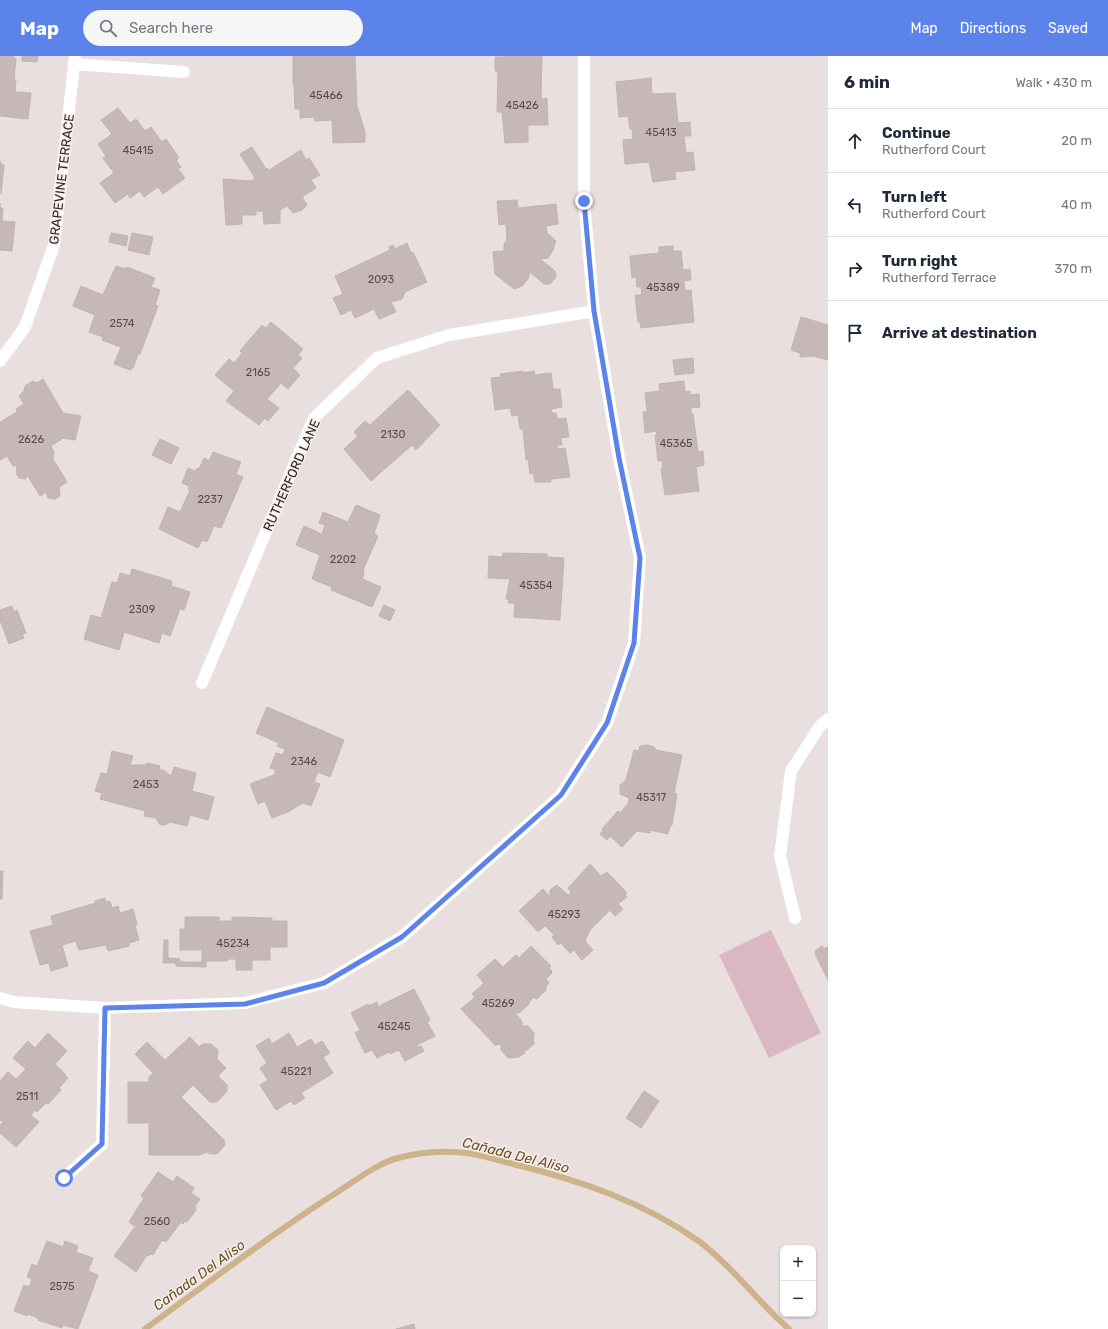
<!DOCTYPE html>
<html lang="en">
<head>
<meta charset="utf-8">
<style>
  :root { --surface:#fff; --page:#f6f6f7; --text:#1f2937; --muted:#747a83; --line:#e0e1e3; --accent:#5c83ea }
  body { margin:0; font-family:Rubik,sans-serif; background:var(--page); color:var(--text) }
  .controls { position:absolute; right:12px; bottom:12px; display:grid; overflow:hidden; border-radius:8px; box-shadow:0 1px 3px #0004 }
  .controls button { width:36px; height:36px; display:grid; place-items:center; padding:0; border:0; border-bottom:1px solid var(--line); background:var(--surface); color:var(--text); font:20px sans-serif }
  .stop { position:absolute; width:12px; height:12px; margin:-9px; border:3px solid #5c83ea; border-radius:50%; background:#fff }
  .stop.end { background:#5c83ea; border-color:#fff; box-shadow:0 1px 4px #0008 }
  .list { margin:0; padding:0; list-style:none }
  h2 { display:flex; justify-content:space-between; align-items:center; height:52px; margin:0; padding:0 16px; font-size:17px }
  h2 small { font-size:13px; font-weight:400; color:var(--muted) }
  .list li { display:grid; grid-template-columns:26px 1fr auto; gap:12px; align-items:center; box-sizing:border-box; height:64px; padding:0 16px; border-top:1px solid var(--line) }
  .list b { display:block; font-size:15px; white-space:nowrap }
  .list p { margin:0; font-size:13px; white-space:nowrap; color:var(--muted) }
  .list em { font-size:13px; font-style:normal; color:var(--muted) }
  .icon { flex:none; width:22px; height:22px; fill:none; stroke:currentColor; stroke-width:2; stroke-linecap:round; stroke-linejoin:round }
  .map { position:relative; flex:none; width:828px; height:1273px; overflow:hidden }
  header { display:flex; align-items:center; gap:24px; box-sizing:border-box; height:56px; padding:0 20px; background:var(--accent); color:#fff }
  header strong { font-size:19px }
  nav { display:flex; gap:22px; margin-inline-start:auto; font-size:14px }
  .search { width:280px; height:36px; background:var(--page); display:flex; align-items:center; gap:10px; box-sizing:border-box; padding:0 14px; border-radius:22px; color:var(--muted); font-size:15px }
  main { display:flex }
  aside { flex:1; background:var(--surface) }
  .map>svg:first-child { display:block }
</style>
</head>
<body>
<header>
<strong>Map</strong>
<div class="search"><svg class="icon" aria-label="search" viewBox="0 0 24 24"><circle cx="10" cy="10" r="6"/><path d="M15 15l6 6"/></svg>Search here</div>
<nav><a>Map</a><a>Directions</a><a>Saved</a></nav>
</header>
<main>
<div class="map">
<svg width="828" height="1273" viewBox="0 0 828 1273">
  <rect width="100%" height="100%" fill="#e9dfdf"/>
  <path fill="#dab8c1" d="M771 874 821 977 769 1002 719 899Z"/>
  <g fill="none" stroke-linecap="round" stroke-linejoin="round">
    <path stroke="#ccb389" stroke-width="6" d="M145 1273C208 1227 270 1179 336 1137 355 1125 376 1108 398 1102 414 1098 434 1095 451 1096 472 1096 493 1103 513 1108 579 1124 644 1146 700 1186 733 1211 758 1246 789 1273"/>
  </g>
  <g fill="#c7b8b8" stroke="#c2b3b2">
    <path d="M0 0H14L13 2H16L14 24H16L15 36 31 37 28 63 0 60Z"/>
    <path d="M22 0H38L37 6 22 5Z"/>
    <path d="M293 0H355L357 50 365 76V86L333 87 332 64 315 65 314 61 300 62V53H295L294 28H293Z"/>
    <path d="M542 0 541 43 547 42 548 69H528V86L505 87 502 56H497L498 15H495V1Z"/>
    <path d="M651 22 652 38 675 37 678 67 690 66 691 80H684L686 97 693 96 695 114 675 116 676 123 653 126 649 106 625 108 623 84 633 83 632 73H630L628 60 619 61 616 26Z"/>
    <path d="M118 52 130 67 136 63 145 75 151 71 162 86 166 83 179 102 176 104 181 111 178 113 185 122 163 138 158 131 144 141 140 135 130 142 128 138 115 147 100 127 114 117 103 102 106 100 98 88 112 78 101 64Z"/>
    <path d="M252 91 266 113 267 112 269 114 301 94 306 104 309 102 320 119 311 124 316 132 302 141 307 149 302 154 293 157 287 150 280 154V167L264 168 263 155H256V159H242V168L226 169 223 123 251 125 255 122 240 98Z"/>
    <path d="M0 105 1 108 4 109 1 138Z"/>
    <path d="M517 144 518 152 556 148 558 168 546 170 547 177 556 185 553 194 548 202 540 203 555 215 556 221 550 228H544L530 216 528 223 522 230 514 233 495 218 493 196 504 195V188L507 184 506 168 499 169 497 145Z"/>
    <path d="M0 147V152H3L2 165 15 166 12 195 0 194Z"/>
    <path d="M111 177 128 180 126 190 109 186Z"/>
    <path d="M132 177 153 181 149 199 128 194Z"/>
    <path d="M407 187 411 197 413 196 427 226 405 236 402 243 391 246 396 256 379 263 374 253 355 262 351 254 341 259 333 242 343 238 335 220 390 194 389 191 393 189 395 193Z"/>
    <path d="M673 190V195H681L683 214 690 213 691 224 684 225 685 235 691 234 694 266 641 272 640 266H638L635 239H642L641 231H637L636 221 632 222 630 200 659 197V191Z"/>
    <path d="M116 210 126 213 127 211 155 222 151 231 160 234 155 249 158 250 140 298H138L133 312 130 314 114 308 121 291 102 284 103 281 89 276 95 259 73 250 81 230 103 239Z"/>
    <path d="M801 261 828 269V304L812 300 800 301V297L791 294Z"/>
    <path d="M271 266 303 293 298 299 302 302 293 312 300 319 288 333 281 327 267 343 279 352 268 365 265 362 259 369 226 345 234 335 215 319 229 303 234 307 242 297 240 295 262 269 266 272Z"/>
    <path d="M693 302 694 317 675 319 673 304Z"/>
    <path d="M523 315V317L534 315 535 319 551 317 553 333H560L562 351 551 353 552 357H556L557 363 566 362 569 381 561 382 562 389H557L558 393 565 392 570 421 551 423V426H535L533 417 530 418 528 403 526 404 523 373H520L518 359 512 360 510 352 495 354 491 322 501 321 500 318Z"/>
    <path d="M43 323 63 357 81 360 75 384 62 382V383L51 390 54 396 53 403 67 426 59 431 60 440 55 443 48 442 46 436 40 440 28 420 25 423 19 422 16 417 17 412 15 409 13 410 7 400 0 404V366L17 356 16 353 24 348 19 340 24 335 25 330 33 325 37 327Z"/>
    <path d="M684 325 685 336 690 335V339L699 338 700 351 691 352V358H693L698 396 703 395 704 409 696 411 699 435 665 439 661 413 663 412 662 405H658L655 379H657L656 375 645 377 643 356H647L645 337 660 335 659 328Z"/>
    <path d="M408 334 440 369 416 394 412 389 371 425 344 393 358 380 354 376 365 365 370 369Z"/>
    <path d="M160 383 179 392 171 408 152 399Z"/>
    <path d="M213 396 241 406 236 418 243 421 221 472 214 470 207 486 202 484 198 492 159 473 168 451 180 456 190 434 188 433 189 430 182 427 188 412 195 415 197 412 199 413 204 402 209 405Z"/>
    <path d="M356 449 380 459 374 478 378 480 363 514 364 518 362 523 381 531 372 551 331 534 332 531 312 523 320 499 296 489 304 470 322 478 325 469 319 467 323 456 348 466Z"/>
    <path d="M503 497 547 498V501L564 502 560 564 514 561 515 547H508L509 543H506L510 523 488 522 489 500 502 501Z"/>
    <path d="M132 513 172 525 171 530 190 536 184 554 180 553 170 580 162 577 159 587 124 576 119 594 84 583 91 559 101 562 112 526 117 527 120 517 130 520Z"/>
    <path d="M384 549 395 554 390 565 379 560Z"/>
    <path d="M12 550 14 556 17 554 26 577 22 578 24 582 9 588 0 564V554Z"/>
    <path d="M267 651 344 684 330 721 318 716 314 726 320 728 311 750 303 747 288 756 272 762 265 745 258 748 250 728 274 719 276 714 270 712 276 697 283 699 285 693 277 690 279 687 256 677Z"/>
    <path d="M648 689 654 691 656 694 682 699 674 737 677 738 672 769 670 770 668 778 650 774V777L637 775 622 791 610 780 607 784 600 778 603 774 602 773 618 755 620 757 628 748 629 742 620 738V729L626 724 634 694 639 695 640 690Z"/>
    <path d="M112 695 133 700 130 709H146L147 707 160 710 159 713 165 715 171 720 174 711 196 717 192 735 214 741 208 764 190 759 187 770 170 766 165 769 159 768 156 762 144 760 145 755 100 743 102 737 95 735 101 717 107 718Z"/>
    <path d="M590 808 601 820 607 816 627 837 625 839 627 841 618 848 623 853 615 860 610 854 590 874 585 885 593 894 582 904 574 894 570 897 561 887 558 889 552 881 554 879 545 870 538 876 519 855 543 833 550 841V834L557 829 568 839 571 836 568 832Z"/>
    <path d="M0 815H3L2 843H0Z"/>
    <path d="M105 842 106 846 110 845 112 852 118 850 120 857 133 853 137 868 135 869 139 884 129 887V890L108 895 106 889 79 894 76 885 62 889 68 910 51 915 49 907 40 909 30 875 53 869 51 860 96 847 95 845Z"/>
    <path d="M185 861H219V865H232V861L272 862V865H287V891H270V904H252V914H236V903H228L227 905H206V911L176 910V907H163L164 884H168V902L180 903V906H202V894H180V873H185Z"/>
    <path d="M531 890 551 910 549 912 552 915 551 918 546 923 549 927 546 930V934L537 943 533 941 528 949 519 957H515L522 965V970H528L534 977 533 986 535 987 527 994H524L525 997 519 1001 508 1002 501 994V988L495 989 461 953 475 941 472 938 484 927 477 919 495 903 503 911 516 899 519 902Z"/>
    <path d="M822 890 824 893 828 891V924L815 898H816L815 895Z"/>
    <path d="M414 933 430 964 427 966 435 980 417 989 418 991 421 990 424 995 405 1005 399 994 390 998 389 996 377 1002 372 994 365 997 355 977 360 974 351 957 368 948 369 950 377 946 379 952 381 949Z"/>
    <path d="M48 977 67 995 55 1008 66 1019 65 1020 68 1022 59 1032 61 1034 48 1048 46 1047 37 1056 35 1054 31 1059 39 1066 16 1091 0 1077V1069L3 1066 0 1064V1025L8 1016 16 1023 26 1013 13 1002 28 985 35 992Z"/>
    <path d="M289 977 297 991 311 983 315 989 322 985 330 997 323 1001 333 1017 301 1037 305 1042 294 1049 291 1045 276 1054 260 1029 268 1024 260 1012 267 1007 256 990 269 982 272 988Z"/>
    <path d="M190 981 199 991 203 988H211L218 994 217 1003 226 1012 218 1020 227 1029V1035L217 1046H210L193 1029 181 1041 224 1084 225 1089 217 1098H210L207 1096 199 1099H149V1067H128V1026H149V1021L153 1017 135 998 147 986 165 1004Z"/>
    <path d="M644 1035 659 1045 641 1072 626 1062Z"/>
    <path d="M158 1116 173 1126 177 1120 194 1132 191 1137 200 1143 195 1150 196 1154 187 1166 185 1165 183 1168 181 1166 166 1186 162 1184 153 1199 151 1198 149 1200 147 1199 136 1216 114 1200 134 1172 136 1173 137 1172 129 1166 144 1142 141 1140Z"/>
    <path d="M47 1185 63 1191 65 1185 78 1190 76 1196 93 1202 88 1215 98 1219 78 1273 63 1269 62 1272 38 1264V1262L28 1258 27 1260 14 1255 24 1229 29 1231 32 1223 27 1221 32 1208 37 1210Z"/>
    <path d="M414 1268 415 1273H396Z"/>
  </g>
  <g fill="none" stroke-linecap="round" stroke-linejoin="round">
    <g stroke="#fff" stroke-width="12">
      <path d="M74 8 184 16"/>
      <path d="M0 305 25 271 54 189 75 0"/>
      <path d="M202 627 314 362 377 302 449 279 594 255"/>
      <path d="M795 862 780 800 791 715 820 670 828 663"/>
      <path d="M0 942 14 946 105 952 245 947 324 927 402 881 561 739 607 667 634 587 640 502 619 402 594 255 584 145V0"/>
      <path d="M64 1122 102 1088 105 952"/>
    </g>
  </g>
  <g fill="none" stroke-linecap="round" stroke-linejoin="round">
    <path stroke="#5c83ea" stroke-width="5" d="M64 1122 102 1088 105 952 245 948 324 927 402 881 561 739 607 667 634 587 640 502 619 402 594 255 584 145"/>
  </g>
  <g text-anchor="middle" stroke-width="3" stroke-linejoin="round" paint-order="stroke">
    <g font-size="11" fill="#5c4a47">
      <text x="326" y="43">45466</text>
      <text x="522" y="53">45426</text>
      <text x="661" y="80">45413</text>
      <text x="138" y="98">45415</text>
      <text x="381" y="227">2093</text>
      <text x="663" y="235">45389</text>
      <text x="122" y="271">2574</text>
      <text x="258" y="320">2165</text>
      <text x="393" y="382">2130</text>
      <text x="31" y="387">2626</text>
      <text x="676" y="391">45365</text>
      <text x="210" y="447">2237</text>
      <text x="343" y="507">2202</text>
      <text x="536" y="533">45354</text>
      <text x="142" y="557">2309</text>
      <text x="304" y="709">2346</text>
      <text x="146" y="732">2453</text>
      <text x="651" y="745">45317</text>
      <text x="564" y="862">45293</text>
      <text x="233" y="891">45234</text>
      <text x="498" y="951">45269</text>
      <text x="394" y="974">45245</text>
      <text x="296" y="1019">45221</text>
      <text x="27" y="1044">2511</text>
      <text x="157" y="1169">2560</text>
      <text x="62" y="1234">2575</text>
    </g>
    <g font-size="13" fill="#382621" stroke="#f6efef">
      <text transform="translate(61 123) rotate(-83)" y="5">GRAPEVINE TERRACE</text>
      <text transform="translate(291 419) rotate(-66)" y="5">RUTHERFORD LANE</text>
    </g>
    <g font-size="14" font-style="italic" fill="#70531f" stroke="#f6efef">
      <text transform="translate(516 1099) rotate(14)" y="5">Cañada Del Aliso</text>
      <text transform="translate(199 1219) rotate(-36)" y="5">Cañada Del Aliso</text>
    </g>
  </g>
</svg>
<div class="controls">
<button>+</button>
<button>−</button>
</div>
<div class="stop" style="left:64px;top:1122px"></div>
<div class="stop end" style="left:584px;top:145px"></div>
</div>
<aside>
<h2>6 min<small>Walk · 430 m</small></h2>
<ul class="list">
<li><svg class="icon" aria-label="ahead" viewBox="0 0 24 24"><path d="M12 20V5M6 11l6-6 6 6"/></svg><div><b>Continue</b><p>Rutherford Court</p></div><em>20 m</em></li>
<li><svg class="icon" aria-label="left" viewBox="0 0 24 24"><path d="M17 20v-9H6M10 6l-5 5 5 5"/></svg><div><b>Turn left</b><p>Rutherford Court</p></div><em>40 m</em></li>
<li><svg class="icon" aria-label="right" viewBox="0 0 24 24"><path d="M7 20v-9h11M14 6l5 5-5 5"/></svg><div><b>Turn right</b><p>Rutherford Terrace</p></div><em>370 m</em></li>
<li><svg class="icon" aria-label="arrive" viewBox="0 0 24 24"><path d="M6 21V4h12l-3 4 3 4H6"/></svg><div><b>Arrive at destination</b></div></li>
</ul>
</aside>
</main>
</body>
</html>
